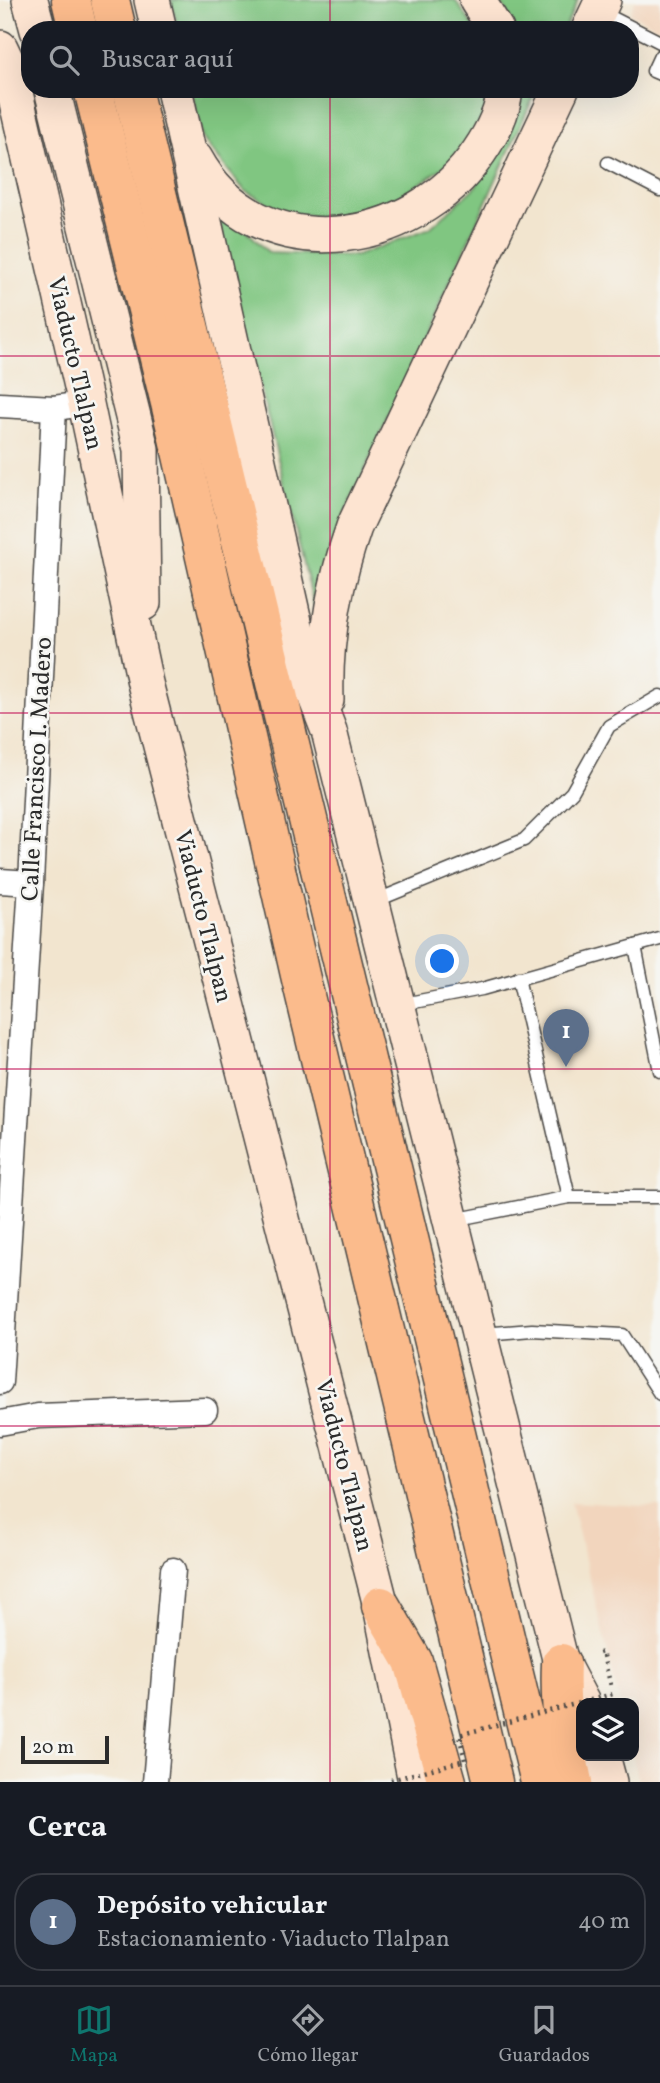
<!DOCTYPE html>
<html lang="es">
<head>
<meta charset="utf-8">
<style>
  :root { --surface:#171b24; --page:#20242c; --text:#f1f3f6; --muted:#9ea1a6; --line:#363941; --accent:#0f766e }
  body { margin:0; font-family:Vollkorn,serif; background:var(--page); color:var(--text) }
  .controls { position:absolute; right:21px; bottom:21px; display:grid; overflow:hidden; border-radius:14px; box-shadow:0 7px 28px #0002 }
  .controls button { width:63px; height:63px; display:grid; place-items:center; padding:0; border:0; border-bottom:2px solid var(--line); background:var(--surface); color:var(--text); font:35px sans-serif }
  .scale { position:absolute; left:21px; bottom:18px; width:88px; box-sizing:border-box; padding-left:7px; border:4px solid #2b2b2b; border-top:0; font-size:19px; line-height:24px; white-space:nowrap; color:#2b2b2b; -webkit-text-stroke:5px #f6f6f2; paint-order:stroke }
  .you { position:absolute; left:443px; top:962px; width:24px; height:24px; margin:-18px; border:5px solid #fff; border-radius:50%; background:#1a73e8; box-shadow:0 0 0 10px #1a73e833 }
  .badge { display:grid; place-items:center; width:46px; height:46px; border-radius:50%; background:var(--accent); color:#fff; font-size:23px; font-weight:700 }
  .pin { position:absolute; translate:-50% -58px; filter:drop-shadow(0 2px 4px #0008) }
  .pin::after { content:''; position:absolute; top:37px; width:24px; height:21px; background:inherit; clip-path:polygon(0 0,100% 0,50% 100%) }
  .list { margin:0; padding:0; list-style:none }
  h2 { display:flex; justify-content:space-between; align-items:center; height:91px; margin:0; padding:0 28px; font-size:30px }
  h2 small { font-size:23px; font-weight:400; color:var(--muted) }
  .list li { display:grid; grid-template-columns:46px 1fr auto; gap:21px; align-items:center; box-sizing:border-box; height:98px; margin:0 14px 14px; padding:0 14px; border:2px solid var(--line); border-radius:28px }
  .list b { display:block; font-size:26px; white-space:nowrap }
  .list p { margin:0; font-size:23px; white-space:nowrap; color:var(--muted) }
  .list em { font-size:23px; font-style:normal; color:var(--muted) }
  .icon { flex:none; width:38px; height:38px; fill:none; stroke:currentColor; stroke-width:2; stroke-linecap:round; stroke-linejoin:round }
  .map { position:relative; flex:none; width:660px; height:1782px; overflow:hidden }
  .search { position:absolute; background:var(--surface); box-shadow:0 7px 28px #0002; left:21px; right:21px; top:21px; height:77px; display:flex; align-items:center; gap:18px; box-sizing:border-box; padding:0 24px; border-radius:28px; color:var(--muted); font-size:26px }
  .sheet { height:203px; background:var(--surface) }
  nav { display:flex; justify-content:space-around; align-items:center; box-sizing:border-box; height:98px; border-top:2px solid var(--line); background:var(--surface); font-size:19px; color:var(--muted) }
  nav a { display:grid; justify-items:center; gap:4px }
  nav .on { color:var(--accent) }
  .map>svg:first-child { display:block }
</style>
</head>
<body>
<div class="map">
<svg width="660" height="1782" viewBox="0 0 660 1782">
  <rect width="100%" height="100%" fill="#f6f6f2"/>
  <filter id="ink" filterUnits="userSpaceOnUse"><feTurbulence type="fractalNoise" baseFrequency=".0143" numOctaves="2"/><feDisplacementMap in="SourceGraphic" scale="14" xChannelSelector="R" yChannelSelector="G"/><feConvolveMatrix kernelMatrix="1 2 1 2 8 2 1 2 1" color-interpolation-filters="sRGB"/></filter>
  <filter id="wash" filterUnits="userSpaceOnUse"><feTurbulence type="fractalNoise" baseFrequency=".00686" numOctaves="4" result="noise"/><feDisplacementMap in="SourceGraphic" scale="28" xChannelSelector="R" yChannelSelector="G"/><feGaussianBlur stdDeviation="1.57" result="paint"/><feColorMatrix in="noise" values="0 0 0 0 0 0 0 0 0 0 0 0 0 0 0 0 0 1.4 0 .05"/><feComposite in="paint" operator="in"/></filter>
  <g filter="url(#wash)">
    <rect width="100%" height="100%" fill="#f2e5cf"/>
    <g fill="#f2d5bd">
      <path d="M636 0H660V29L630 13Z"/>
      <path d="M571 1502 660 1507V1782H639L633 1756 634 1703H620Z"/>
    </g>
    <g fill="#80c681" stroke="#567856" stroke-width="2">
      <path d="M171 0H455L476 30H178Z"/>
      <path d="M497 0H578L564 30H515L505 9Z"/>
      <path d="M191 89H486V112L450 163 400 197 339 218 287 214 245 191 202 138Z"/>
      <path d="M521 89H537L330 547 322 638 214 198 269 253 356 256 430 228 476 186 519 102Z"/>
    </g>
  </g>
  <g filter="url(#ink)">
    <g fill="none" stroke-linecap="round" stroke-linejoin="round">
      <defs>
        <g id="service">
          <path d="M601 12 660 42"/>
          <path d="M660 56 653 71 660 74"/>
          <path d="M608 163 660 190"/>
          <path d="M375 901 524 840 572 792 609 726 660 696"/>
          <path d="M635 946 660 1071"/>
          <path d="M518 978 569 1197H660"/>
          <path d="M398 1005 482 989 660 939"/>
          <path d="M453 1220 569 1197"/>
          <path d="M483 1334 532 1330 622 1335 660 1394"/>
        </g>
        <g id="minor">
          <path d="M0 405 54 408 69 406"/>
          <path d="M0 881 31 883"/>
          <path d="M0 1382 31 883 54 408"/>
          <path d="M0 1423 38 1416 205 1410"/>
          <path d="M155 1782 173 1570"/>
        </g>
        <g id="secondary">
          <path d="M30 0 38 30"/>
          <path d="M152 0 159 30"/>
          <path d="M477 0 496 30"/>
          <path d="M589 30 603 0"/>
          <path d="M0 48 9 67 86 404 145 683 381 1606 416 1782"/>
          <path d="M52 89 141 449 143 603"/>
          <path d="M174 89 304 666 329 731 561 1663 582 1703"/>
          <path d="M195 159C257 272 414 249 479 152 492 133 503 113 505 89"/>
          <path d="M326 700C324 639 334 584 354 527L561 89"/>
          <path d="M602 1756 609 1782"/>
        </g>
        <g id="motorway">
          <path d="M71 0 78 30"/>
          <path d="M110 0 117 30"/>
          <path d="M93 89 171 407 300 975 493 1782"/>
          <path d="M132 89 540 1782"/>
          <path d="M381 1606 413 1661 447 1782"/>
          <path d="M561 1663C559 1705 564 1742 573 1782"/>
        </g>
      </defs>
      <use href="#service" stroke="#494744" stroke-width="15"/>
      <use href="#minor" stroke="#494744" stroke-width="27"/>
      <use href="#secondary" stroke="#494744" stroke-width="38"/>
      <use href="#motorway" stroke="#494744" stroke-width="41"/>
      <path stroke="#494744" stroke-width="4.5" stroke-dasharray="2 5" stroke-linecap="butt" d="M599 1653 602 1652 611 1686"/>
      <use href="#service" stroke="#fff" stroke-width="12"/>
      <use href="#minor" stroke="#fff" stroke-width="24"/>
      <use href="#secondary" stroke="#fde4d1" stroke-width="35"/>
      <use href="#motorway" stroke="#fbbb8c" stroke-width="38"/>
      <path stroke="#494744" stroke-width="4.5" stroke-dasharray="2 5" stroke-linecap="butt" d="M391 1780 465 1760 459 1735 613 1694"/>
    </g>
  </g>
  <path fill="none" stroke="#c2185b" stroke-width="2" stroke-opacity="0.55" d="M330 0V30M330 89V1782M0 356H660M0 713H660M0 1069H660M0 1426H660"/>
  <g text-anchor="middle" stroke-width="5" stroke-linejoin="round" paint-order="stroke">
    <g font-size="24" fill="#2b2b2b" stroke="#f6f6f2">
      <text transform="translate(76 363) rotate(77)" y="8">Viaducto Tlalpan</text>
      <text transform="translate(36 769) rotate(-87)" y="8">Calle Francisco I. Madero</text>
      <text transform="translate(204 916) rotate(76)" y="8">Viaducto Tlalpan</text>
      <text transform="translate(345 1465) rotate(76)" y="8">Viaducto Tlalpan</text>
    </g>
  </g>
</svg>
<div class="controls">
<button><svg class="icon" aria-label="layers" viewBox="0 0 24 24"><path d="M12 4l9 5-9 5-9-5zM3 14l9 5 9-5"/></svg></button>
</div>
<div class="scale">20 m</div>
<div class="you"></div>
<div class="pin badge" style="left:566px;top:1067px;background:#5c6f8a">1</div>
<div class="search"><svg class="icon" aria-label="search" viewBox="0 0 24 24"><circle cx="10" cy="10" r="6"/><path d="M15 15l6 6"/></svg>Buscar aquí</div>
</div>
<section class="sheet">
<h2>Cerca<small></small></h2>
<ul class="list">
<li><span class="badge" style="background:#5c6f8a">1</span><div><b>Depósito vehicular</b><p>Estacionamiento · Viaducto Tlalpan</p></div><em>40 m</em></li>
</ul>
</section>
<nav>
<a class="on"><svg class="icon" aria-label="map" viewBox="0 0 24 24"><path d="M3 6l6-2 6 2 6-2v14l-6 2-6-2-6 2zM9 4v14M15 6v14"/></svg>Mapa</a>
<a><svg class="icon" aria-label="directions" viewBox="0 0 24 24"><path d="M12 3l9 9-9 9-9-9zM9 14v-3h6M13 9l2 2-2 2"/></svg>Cómo llegar</a>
<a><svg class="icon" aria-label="saved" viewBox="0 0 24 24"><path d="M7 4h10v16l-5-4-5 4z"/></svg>Guardados</a>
</nav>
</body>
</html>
